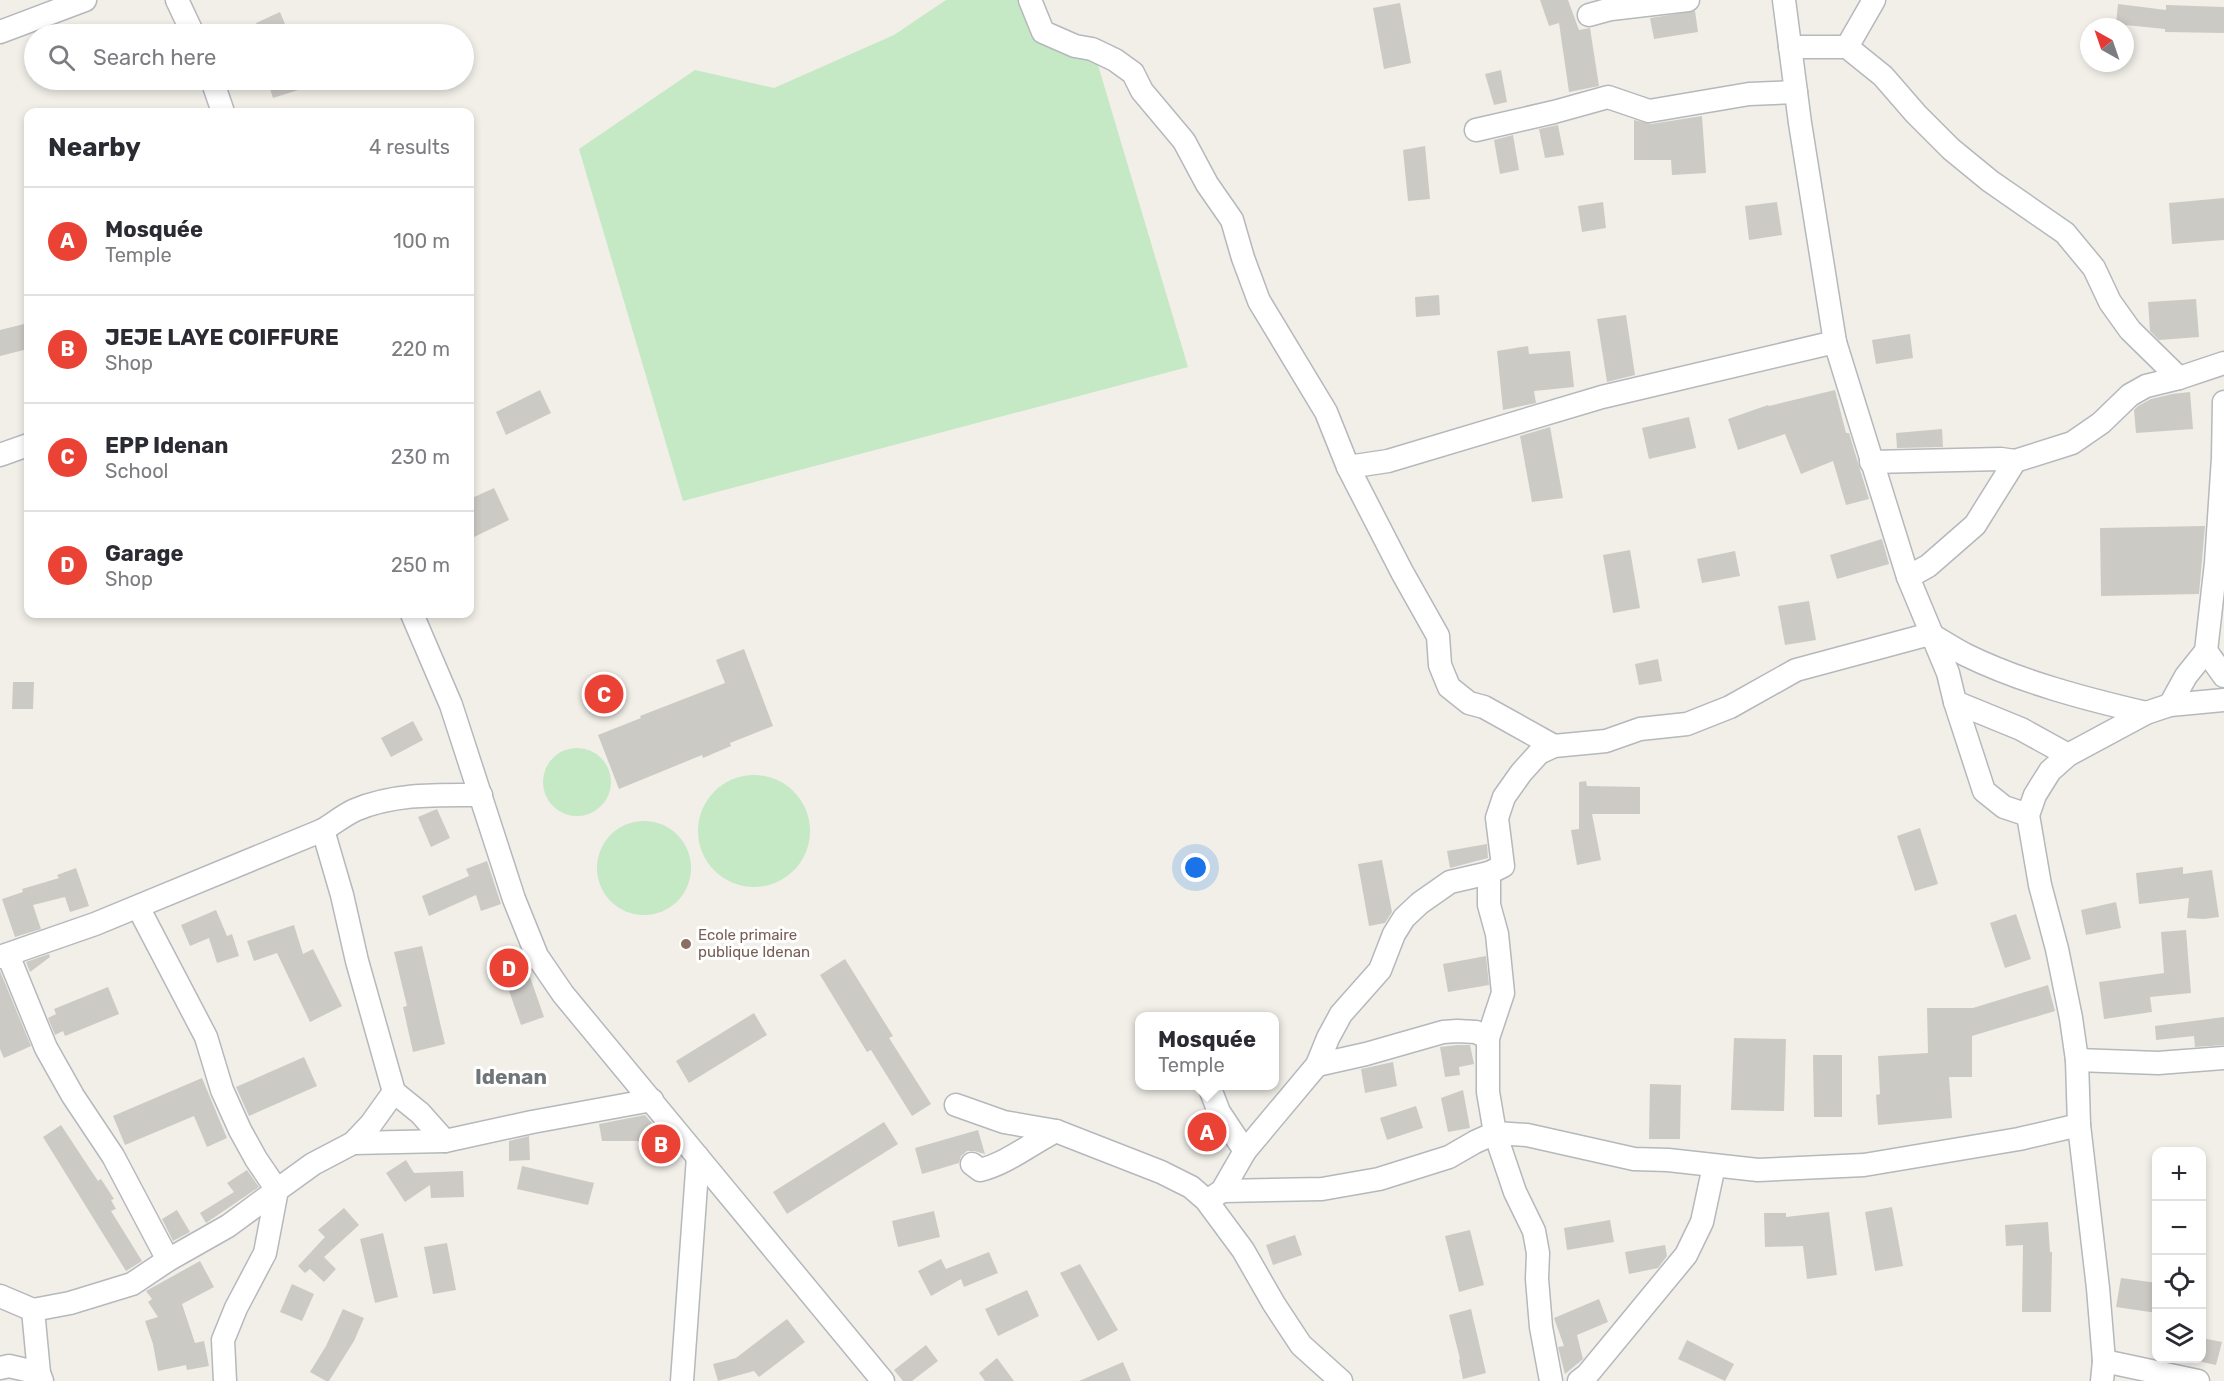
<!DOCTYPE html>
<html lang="en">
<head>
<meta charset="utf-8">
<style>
  :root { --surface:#fff; --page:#f2f2f3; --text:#2b2b33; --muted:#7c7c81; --line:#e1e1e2; --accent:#ea4335 }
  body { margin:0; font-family:Rubik,sans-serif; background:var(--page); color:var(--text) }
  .controls { position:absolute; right:18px; bottom:18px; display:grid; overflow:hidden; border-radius:12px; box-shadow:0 3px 9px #0003 }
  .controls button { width:54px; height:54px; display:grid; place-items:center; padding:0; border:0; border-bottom:2px solid var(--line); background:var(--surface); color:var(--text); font:30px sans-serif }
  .compass { position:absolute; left:2080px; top:18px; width:54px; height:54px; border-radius:50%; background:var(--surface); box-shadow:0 3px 9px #0003; rotate:320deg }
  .you { position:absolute; left:1196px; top:868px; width:21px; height:21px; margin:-15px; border:4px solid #fff; border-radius:50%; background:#1a73e8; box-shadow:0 0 0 9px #1a73e833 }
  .badge { display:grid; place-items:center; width:39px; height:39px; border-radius:50%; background:var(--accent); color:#fff; font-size:20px; font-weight:700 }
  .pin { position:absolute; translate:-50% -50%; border:3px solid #fff; box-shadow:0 2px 6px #0006 }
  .popup { position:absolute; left:1135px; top:1012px; width:144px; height:78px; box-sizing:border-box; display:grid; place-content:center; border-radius:12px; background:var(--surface); filter:drop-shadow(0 2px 4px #0005); font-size:20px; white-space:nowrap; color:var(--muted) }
  .popup b { font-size:22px; color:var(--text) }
  .popup::after { content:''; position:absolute; left:50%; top:100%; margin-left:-12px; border:12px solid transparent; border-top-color:var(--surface) }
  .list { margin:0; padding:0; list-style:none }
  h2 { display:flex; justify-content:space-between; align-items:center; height:78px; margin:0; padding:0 24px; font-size:26px }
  h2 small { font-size:20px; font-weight:400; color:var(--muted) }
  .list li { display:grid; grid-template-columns:39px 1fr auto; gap:18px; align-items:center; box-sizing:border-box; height:108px; padding:0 24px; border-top:2px solid var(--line) }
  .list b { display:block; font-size:22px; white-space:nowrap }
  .list p { margin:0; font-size:20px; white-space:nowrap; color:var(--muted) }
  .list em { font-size:20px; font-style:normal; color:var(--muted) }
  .icon { flex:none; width:33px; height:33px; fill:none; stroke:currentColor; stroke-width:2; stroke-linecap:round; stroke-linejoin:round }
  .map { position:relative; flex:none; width:2224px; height:1381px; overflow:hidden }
  .search { position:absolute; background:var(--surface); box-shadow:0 3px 9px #0003; left:24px; top:24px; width:450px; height:66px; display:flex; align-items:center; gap:15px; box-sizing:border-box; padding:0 21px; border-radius:33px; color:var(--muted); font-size:22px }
  .panel { position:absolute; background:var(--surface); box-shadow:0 3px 9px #0003; left:24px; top:108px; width:450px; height:510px; border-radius:12px }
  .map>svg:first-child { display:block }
</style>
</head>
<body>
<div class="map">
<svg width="2224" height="1381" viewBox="0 0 2224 1381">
  <rect width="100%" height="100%" fill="#f1efe8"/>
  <g fill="#c5e8c5">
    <path d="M946 0H1026L1038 35 1095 55 1188 367 683 501 579 149 695 70 774 88 894 35Z"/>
    <circle cx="577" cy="782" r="34"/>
    <circle cx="754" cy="831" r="56"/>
    <circle cx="644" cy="868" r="47"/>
  </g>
  <g fill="#cccac5">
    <path d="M1540 0H1568L1579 30 1590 28 1599 86 1569 92 1559 23 1549 26Z"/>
    <path d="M1400 3 1411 63 1384 69 1373 8Z"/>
    <path d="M2118 4 2166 10V5L2224 7V33L2165 32V29L2116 24Z"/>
    <path d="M1695 11 1698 32 1654 39 1650 18Z"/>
    <path d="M280 12 287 29 276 34H261L256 23Z"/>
    <path d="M1501 70 1507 102 1494 105 1485 74Z"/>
    <path d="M267 80H320V83L273 98Z"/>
    <path d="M1702 116 1706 173 1672 175 1671 160H1634V120L1651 124Z"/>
    <path d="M1558 125 1564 155 1545 158 1539 129Z"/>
    <path d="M1513 135 1519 170 1500 174 1494 140Z"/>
    <path d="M1425 146 1430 199 1408 201 1403 150Z"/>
    <path d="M2224 198V240L2172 244 2169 203Z"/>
    <path d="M1603 202 1606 228 1582 232 1578 206Z"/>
    <path d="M1777 202 1782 235 1749 240 1745 206Z"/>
    <path d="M1439 295 1440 315 1416 317 1415 297Z"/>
    <path d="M2196 299 2199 337 2159 340 2150 331 2148 302Z"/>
    <path d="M1626 315 1635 375 1607 382 1597 319Z"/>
    <path d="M28 323V349L0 356V330Z"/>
    <path d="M1910 334 1913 358 1876 364 1872 340Z"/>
    <path d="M1528 346 1529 354 1570 351 1574 387 1534 391 1536 403 1503 410 1497 351Z"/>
    <path d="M540 390 551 413 506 435 496 412Z"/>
    <path d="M1835 390 1846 433H1849L1869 499 1846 505 1833 461 1801 474 1785 434 1738 450 1728 419 1768 405 1769 406Z"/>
    <path d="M2190 392 2193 429 2136 433 2134 410 2138 406 2151 399 2172 394Z"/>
    <path d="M1689 417 1696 448 1649 459 1642 428Z"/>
    <path d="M1550 427 1563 498 1532 502 1520 436Z"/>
    <path d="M1942 429 1943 447 1897 448 1896 433Z"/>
    <path d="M494 488 509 520 470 539V499Z"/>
    <path d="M2205 526 2199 594 2101 596 2100 528Z"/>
    <path d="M1882 539 1889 564 1837 579 1830 555Z"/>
    <path d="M1630 550 1640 608 1613 613 1603 555Z"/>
    <path d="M1735 551 1740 576 1702 583 1697 559Z"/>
    <path d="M1809 601 1816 640 1785 645 1778 606Z"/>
    <path d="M744 649 773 726 730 743 731 746 703 758 702 755 619 789 598 735 641 718 640 716 725 683 716 660Z"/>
    <path d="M1658 659 1662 681 1639 685 1635 664Z"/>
    <path d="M13 682H34L33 709H12Z"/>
    <path d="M413 721 423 740 391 757 381 738Z"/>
    <path d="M1586 781 1587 786 1640 787V814H1592L1601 860 1577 865 1571 830 1579 829V782Z"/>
    <path d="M437 809 450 838 431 847 418 817Z"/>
    <path d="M1920 828 1938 884 1915 891 1897 836Z"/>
    <path d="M1487 844 1488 858 1450 868 1447 851Z"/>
    <path d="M1382 860 1392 912 1385 923 1369 926 1358 864Z"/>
    <path d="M487 861 501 904 481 911 476 895 429 916 422 896 469 876 466 869Z"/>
    <path d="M2183 867V874L2212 870 2219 917 2204 919 2187 918 2189 898 2139 904 2136 873Z"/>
    <path d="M76 868 89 906 70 912 65 897 33 905 41 929 15 937 2 899 23 892 22 889 59 878 57 875Z"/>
    <path d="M2116 902 2121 928 2086 935 2081 910Z"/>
    <path d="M216 910 227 936 232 934 239 956 217 963 209 938 190 946 181 925Z"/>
    <path d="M2016 914 2031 959 2005 968 1990 923Z"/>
    <path d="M294 925 303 954 313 949 342 1006 310 1022 277 953 254 961 247 941Z"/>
    <path d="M2186 930 2191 993 2150 997 2152 1012 2104 1019 2099 982 2164 973 2161 932Z"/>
    <path d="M422 946 445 1044 413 1052 403 1007 407 1006 394 952Z"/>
    <path d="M49 954 50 957 30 972 26 962Z"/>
    <path d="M1486 956 1489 985 1448 992 1443 964Z"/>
    <path d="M845 959 893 1036 889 1038 931 1104 912 1116 871 1050 867 1052 820 975Z"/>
    <path d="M0 971 31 1046 4 1058 0 1049Z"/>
    <path d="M530 977 544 1017 521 1025 507 985Z"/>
    <path d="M2048 985 2055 1011 1972 1036V1077H1949L1952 1118 1878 1125 1876 1095 1880 1094 1878 1056 1928 1053 1927 1008H1973Z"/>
    <path d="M108 987 119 1014 65 1036 63 1031 55 1035 48 1018 56 1014 54 1009Z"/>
    <path d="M754 1013 767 1035 689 1083 676 1061Z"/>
    <path d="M2224 1017V1045L2195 1047 2194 1036 2156 1040 2155 1026Z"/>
    <path d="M1734 1038 1786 1039 1784 1111 1731 1110Z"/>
    <path d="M1457 1045H1470L1474 1064 1459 1067 1460 1075 1445 1077 1440 1047Z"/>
    <path d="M1813 1055H1842V1117H1814Z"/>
    <path d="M304 1057 317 1086 249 1116 236 1087Z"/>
    <path d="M1393 1062 1397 1086 1365 1093 1361 1069Z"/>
    <path d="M202 1078 227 1138 207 1147 194 1116 125 1145 113 1116Z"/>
    <path d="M1650 1084 1681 1085 1680 1139H1649Z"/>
    <path d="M1463 1090 1470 1128 1448 1132 1441 1098Z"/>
    <path d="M1416 1106 1423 1128 1387 1140 1380 1118Z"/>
    <path d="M645 1115 667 1141H602L599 1124Z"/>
    <path d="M884 1122 898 1144 787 1214 773 1192Z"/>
    <path d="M61 1125 88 1166 98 1181 101 1179 114 1199 111 1200 116 1209 111 1211 142 1261 126 1271 43 1137Z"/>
    <path d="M978 1130 985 1154 974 1151H967L961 1156 959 1163 922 1174 915 1148Z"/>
    <path d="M529 1136 530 1160 509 1161V1141Z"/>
    <path d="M406 1160 414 1173 463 1171 464 1197 431 1198 430 1185 405 1202 386 1173Z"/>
    <path d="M522 1166 594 1183 588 1205 517 1189Z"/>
    <path d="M247 1170 259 1187 206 1223 200 1213 234 1192 227 1183Z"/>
    <path d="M1892 1207 1903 1266 1875 1271 1865 1212Z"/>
    <path d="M344 1208 359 1225 324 1257 336 1269 324 1282 310 1269 305 1273 298 1266 325 1237 318 1230Z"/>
    <path d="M177 1210 190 1232 173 1241 162 1219Z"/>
    <path d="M934 1211 940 1237 898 1247 892 1221Z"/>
    <path d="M1829 1212 1837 1275 1807 1279 1803 1246 1765 1247 1764 1213H1786V1217Z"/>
    <path d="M1610 1220 1614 1242 1567 1250 1564 1228Z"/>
    <path d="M2048 1222 2050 1252H2052L2051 1312H2022L2023 1245 2006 1246 2005 1225Z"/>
    <path d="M1470 1230 1484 1285 1459 1292 1445 1236Z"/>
    <path d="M383 1233 398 1297 375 1303 360 1239Z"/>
    <path d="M1295 1235 1302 1255 1273 1265 1266 1245Z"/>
    <path d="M447 1243 456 1290 433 1294 424 1247Z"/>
    <path d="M1665 1245 1667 1256 1658 1268 1629 1274 1625 1252Z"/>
    <path d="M989 1252 998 1273 964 1287 961 1279 931 1296 918 1271 941 1259 946 1269Z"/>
    <path d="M200 1261 214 1287 182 1304 195 1343 204 1341 209 1366 187 1370 186 1365 158 1371 153 1344 145 1321 158 1317 148 1302 152 1299 146 1291Z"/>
    <path d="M1080 1264 1118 1330 1098 1341 1060 1273Z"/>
    <path d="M2121 1278 2157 1283V1313L2116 1307Z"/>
    <path d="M292 1284 314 1294 302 1321 280 1312Z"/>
    <path d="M1027 1290 1039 1316 998 1336 985 1309Z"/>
    <path d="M1599 1299 1608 1322 1577 1335 1583 1359 1565 1374 1558 1347 1564 1346 1554 1318Z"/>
    <path d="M343 1309 364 1318 354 1341 329 1381H326L310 1372 326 1346Z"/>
    <path d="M1471 1309 1486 1373 1463 1379 1459 1360 1460 1359 1449 1315Z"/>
    <path d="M787 1319 805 1342 759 1377 754 1371 718 1381 713 1364 736 1358Z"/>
    <path d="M2202 1338 2222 1342 2216 1365 2202 1362Z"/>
    <path d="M1687 1340 1734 1364 1725 1381 1678 1359Z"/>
    <path d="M926 1345 938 1361 912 1381H903L894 1370Z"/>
    <path d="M997 1358 1014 1381H985L979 1373Z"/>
    <path d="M1123 1362 1131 1381H1079Z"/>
  </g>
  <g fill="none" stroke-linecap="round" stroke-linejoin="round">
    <defs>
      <g id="street">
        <path d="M177 0 193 34"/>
        <path d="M1030 0 1043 32 1075 46 1092 49 1115 60 1133 73 1142 91 1184 141 1207 184 1232 220 1243 258 1259 301 1326 412 1348 467 1402 572 1438 636 1440 665 1449 687 1469 703 1484 707 1554 746"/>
        <path d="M1784 0 1800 123 1835 342 1908 577 1948 673 1955 702 1984 791 2004 807 2028 815"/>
        <path d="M1589 15 1611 9 1688 0"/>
        <path d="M0 32 85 0"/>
        <path d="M1790 47H1847L1883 76 1916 114 1951 149 1990 181 2065 233 2094 268 2110 302 2130 330 2179 378"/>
        <path d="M1847 47 1874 0"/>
        <path d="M212 80 223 112"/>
        <path d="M1476 130 1554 112 1608 97 1649 111 1749 94 1796 92"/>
        <path d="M0 455 28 445"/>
        <path d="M1871 462 2001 459 2015 461 2072 443 2101 423 2130 395 2146 386 2179 378 2224 363"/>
        <path d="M1348 467 1388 461 1602 397 1835 342"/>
        <path d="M1908 577 1928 566 1975 525 2015 461"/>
        <path d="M412 614 451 705 514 899 537 956 563 994 883 1381"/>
        <path d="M2206 651 2224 676"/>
        <path d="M1955 702 2021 729 2068 755"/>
        <path d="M2170 705 2186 676 2206 651 2216 563 2223 458 2224 402"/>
        <path d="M323 830 342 895 357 961 394 1092 420 1113 445 1141"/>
        <path d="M1489 873V905L1497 934 1503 993 1488 1038V1092L1495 1133 1515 1192 1534 1231 1538 1253 1537 1279 1541 1327 1551 1381"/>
        <path d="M8 955 46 1048 73 1096 113 1156 168 1260"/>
        <path d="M0 957 95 924 323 830C333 824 344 815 355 810 395 793 438 795 481 795"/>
        <path d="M2077 1060 2158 1063 2224 1058"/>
        <path d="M1317 1065 1366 1054 1443 1032 1457 1031 1476 1032 1488 1038"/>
        <path d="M1209 1086 1219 1112 1245 1151 1222 1191 1213 1197"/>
        <path d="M956 1105 1004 1122 1056 1131 1161 1172 1191 1187 1206 1200 1243 1250 1274 1304 1301 1345 1341 1381"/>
        <path d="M353 1143 445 1141 532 1122 652 1100"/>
        <path d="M1245 1151 1317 1065 1328 1038 1341 1014 1380 970 1394 934 1404 918 1420 903 1450 882 1489 873 1503 866 1497 818 1504 797 1521 773 1539 753 1554 746 1606 741 1640 729 1687 724 1730 707 1796 670 1930 634C1942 641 1954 649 1966 655 2021 682 2086 699 2146 713"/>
        <path d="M972 1164 980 1170C1006 1164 1032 1143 1056 1131"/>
        <path d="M1222 1191 1322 1189 1379 1179 1449 1157 1475 1142 1495 1133 1527 1135 1634 1159 1668 1160 1758 1170 1864 1165 2019 1139 2079 1125"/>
        <path d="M0 1296 33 1310 70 1303 132 1284 168 1260 228 1226 277 1190 256 1159 240 1130 222 1090 206 1037 138 907"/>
        <path d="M33 1310 39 1373 42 1381"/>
        <path d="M2104 1361 2198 1381"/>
        <path d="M0 1368 9 1366 39 1373"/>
        <path d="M225 1381 223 1340 236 1308 265 1253 277 1190 313 1164 353 1143 371 1124 394 1092"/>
        <path d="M682 1381 698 1157"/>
        <path d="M1579 1381 1587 1375 1686 1255 1702 1222 1714 1166"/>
        <path d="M2102 1381 2104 1361 2098 1288 2079 1125 2077 1060 2071 1018 2057 949 2040 885 2028 815 2035 795 2050 771 2068 755 2146 713 2170 705 2224 700"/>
      </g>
    </defs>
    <use href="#street" stroke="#b5b8bc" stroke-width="25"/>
    <use href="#street" stroke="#fff" stroke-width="22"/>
  </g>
  <circle fill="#8d6e63" stroke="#fff" stroke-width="2" cx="686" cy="944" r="6"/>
  <g text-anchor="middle" stroke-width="6" stroke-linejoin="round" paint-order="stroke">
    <g font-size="15" fill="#785e54" stroke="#fff" text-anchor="start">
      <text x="698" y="940">Ecole primaire<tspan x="698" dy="17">publique Idenan</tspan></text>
    </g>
    <g font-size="21" font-weight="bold" fill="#70757a" stroke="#fff">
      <text x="511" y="1084">Idenan</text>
    </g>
  </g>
</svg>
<div class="controls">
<button>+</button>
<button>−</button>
<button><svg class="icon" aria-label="locate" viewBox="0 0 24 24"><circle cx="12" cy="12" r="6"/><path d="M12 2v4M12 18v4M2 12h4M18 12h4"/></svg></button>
<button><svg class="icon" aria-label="layers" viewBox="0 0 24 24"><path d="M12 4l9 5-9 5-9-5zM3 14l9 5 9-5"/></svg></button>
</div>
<svg class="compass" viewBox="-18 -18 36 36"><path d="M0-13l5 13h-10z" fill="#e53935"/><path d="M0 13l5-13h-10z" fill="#7c7c81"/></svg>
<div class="you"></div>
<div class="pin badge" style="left:1207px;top:1132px">A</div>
<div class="popup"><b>Mosquée</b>Temple</div>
<div class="pin badge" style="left:661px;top:1144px">B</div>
<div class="pin badge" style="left:604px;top:694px">C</div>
<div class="pin badge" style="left:509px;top:968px">D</div>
<div class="search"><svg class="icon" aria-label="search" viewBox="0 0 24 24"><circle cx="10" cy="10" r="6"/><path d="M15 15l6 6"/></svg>Search here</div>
<section class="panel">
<h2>Nearby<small>4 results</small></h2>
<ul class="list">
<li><span class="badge">A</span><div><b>Mosquée</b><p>Temple</p></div><em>100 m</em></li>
<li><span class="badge">B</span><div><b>JEJE LAYE COIFFURE</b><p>Shop</p></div><em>220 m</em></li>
<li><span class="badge">C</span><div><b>EPP Idenan</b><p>School</p></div><em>230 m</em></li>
<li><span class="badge">D</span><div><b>Garage</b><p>Shop</p></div><em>250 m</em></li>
</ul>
</section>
</div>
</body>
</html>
